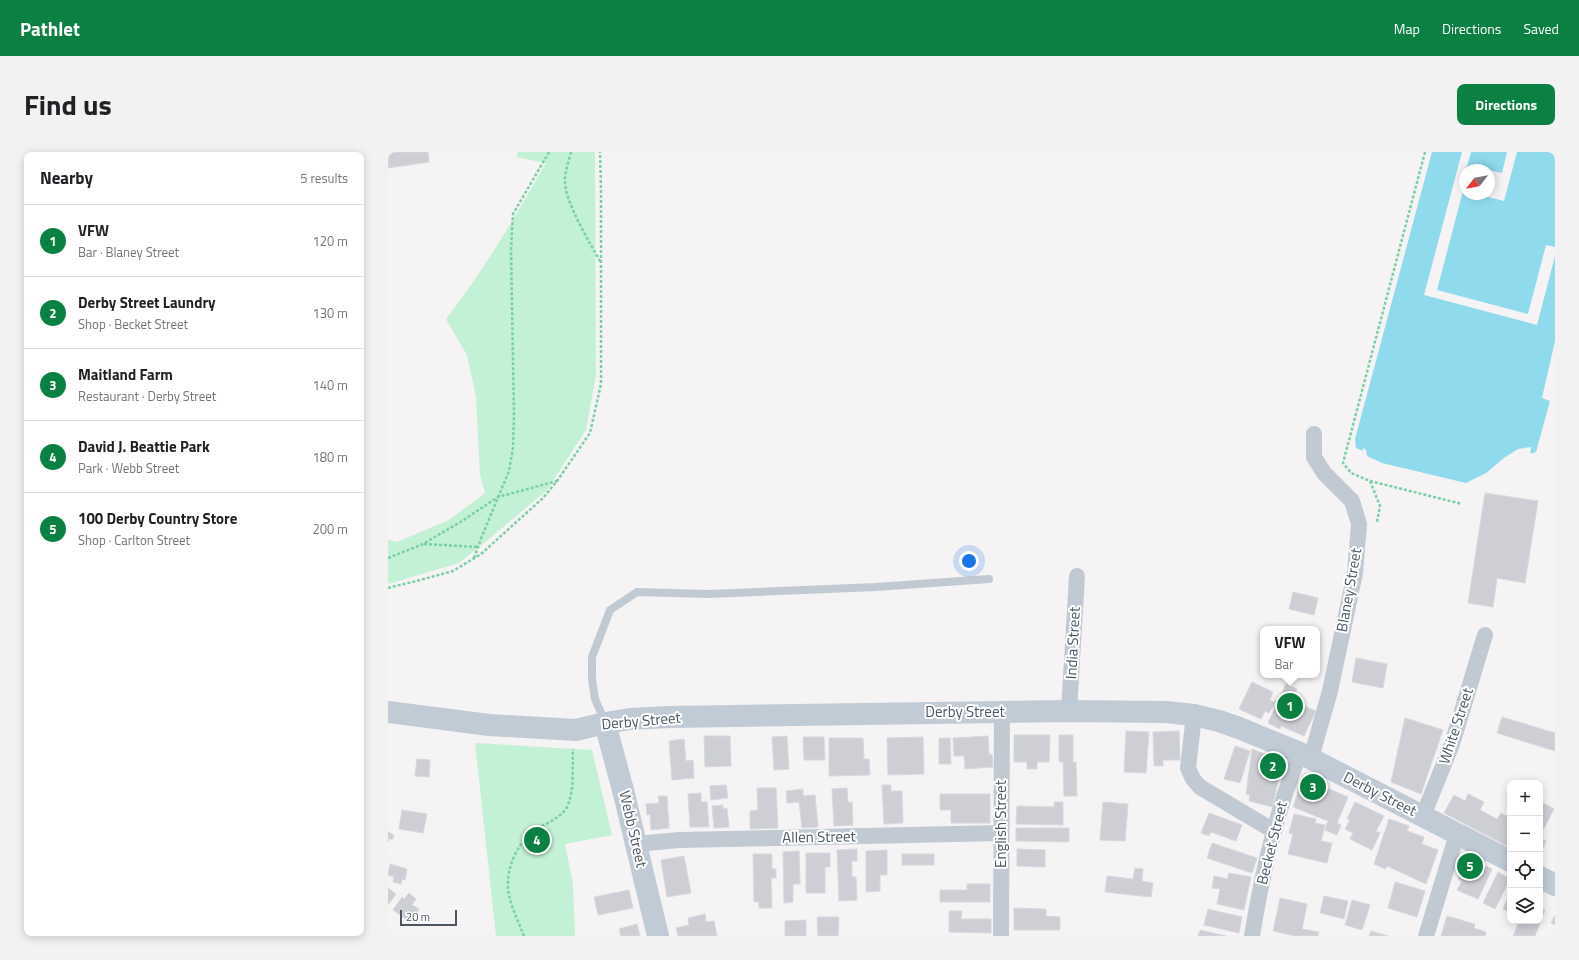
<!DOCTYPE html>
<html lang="en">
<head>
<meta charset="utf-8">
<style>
  :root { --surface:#fff; --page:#f2f2f2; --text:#202124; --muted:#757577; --line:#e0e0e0; --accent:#0b8043 }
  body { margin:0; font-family:"Titillium Web",sans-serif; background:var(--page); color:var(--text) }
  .controls { position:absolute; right:12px; bottom:12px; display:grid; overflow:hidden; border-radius:8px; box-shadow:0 2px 10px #0003 }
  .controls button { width:36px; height:36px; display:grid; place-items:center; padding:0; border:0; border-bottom:1px solid var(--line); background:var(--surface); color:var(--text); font:20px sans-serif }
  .compass { position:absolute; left:1071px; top:12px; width:36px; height:36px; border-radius:50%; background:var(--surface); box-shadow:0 2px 10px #0003; rotate:239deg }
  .scale { position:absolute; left:12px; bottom:10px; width:57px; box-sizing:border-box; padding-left:4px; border:2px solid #4a5661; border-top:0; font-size:11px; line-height:14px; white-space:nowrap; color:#4a5661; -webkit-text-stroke:3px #fff; paint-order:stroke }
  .you { position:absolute; left:581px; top:409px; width:14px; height:14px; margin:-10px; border:3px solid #fff; border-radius:50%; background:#1a73e8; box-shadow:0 0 0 6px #1a73e833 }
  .badge { display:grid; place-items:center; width:26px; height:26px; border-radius:50%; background:var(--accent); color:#fff; font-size:13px; font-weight:700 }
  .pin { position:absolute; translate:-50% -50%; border:2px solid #fff; box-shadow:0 1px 4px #0006 }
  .popup { position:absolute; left:872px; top:474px; width:60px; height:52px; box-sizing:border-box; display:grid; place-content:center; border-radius:8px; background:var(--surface); filter:drop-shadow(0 1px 3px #0005); font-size:13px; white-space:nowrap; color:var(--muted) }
  .popup b { font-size:15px; color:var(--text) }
  .popup::after { content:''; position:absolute; left:50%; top:100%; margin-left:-8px; border:8px solid transparent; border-top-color:var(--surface) }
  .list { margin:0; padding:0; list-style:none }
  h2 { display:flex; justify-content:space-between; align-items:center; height:52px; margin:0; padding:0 16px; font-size:17px }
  h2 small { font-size:13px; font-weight:400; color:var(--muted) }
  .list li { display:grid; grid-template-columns:26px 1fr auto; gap:12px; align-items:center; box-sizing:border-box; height:72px; padding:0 16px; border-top:1px solid var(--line) }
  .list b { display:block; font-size:15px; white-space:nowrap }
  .list p { margin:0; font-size:13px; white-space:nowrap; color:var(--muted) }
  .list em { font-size:13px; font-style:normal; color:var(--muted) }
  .icon { flex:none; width:22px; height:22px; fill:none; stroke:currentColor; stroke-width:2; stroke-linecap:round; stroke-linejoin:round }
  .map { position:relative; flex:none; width:1167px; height:784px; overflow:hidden; border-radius:8px }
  header { display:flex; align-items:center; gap:24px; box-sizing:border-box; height:56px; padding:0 20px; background:var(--accent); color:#fff }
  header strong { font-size:19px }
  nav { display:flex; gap:22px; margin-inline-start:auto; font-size:14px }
  .intro { display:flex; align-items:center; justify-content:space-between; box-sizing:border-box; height:96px; padding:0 24px }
  h1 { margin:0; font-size:28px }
  .button { padding:10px 18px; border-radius:8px; background:var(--accent); color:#fff; font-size:14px; font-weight:700 }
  main { display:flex; gap:24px; padding:0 24px }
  aside { flex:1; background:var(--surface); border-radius:8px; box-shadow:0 2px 10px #0003 }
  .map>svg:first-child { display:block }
</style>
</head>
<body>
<header>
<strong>Pathlet</strong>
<nav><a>Map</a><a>Directions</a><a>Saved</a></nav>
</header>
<div class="intro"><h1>Find us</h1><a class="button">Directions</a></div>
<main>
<aside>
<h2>Nearby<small>5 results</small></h2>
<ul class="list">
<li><span class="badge">1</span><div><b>VFW</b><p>Bar · Blaney Street</p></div><em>120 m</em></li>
<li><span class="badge">2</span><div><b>Derby Street Laundry</b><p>Shop · Becket Street</p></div><em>130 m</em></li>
<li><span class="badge">3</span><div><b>Maitland Farm</b><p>Restaurant · Derby Street</p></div><em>140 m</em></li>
<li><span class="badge">4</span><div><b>David J. Beattie Park</b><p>Park · Webb Street</p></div><em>180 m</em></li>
<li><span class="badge">5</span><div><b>100 Derby Country Store</b><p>Shop · Carlton Street</p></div><em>200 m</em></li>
</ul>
</aside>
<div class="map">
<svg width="1167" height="784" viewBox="0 0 1167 784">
  <rect width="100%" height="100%" fill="#f5f3f3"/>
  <g fill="#c3f1d5">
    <path d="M130 0H207L208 223 198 278 159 338 101 387 71 411 0 432V388L9 390 61 368 97 341 92 323 88 245 79 203 58 167C96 118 127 65 158 11L128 5Z"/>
    <path d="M87 591 204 598 224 683 177 692 185 732 187 784H108Z"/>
  </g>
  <path fill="#90daee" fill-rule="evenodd" d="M1044 0H1167V189L1154 246 1162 249 1148 300 1134 304 1093 336 973 310 975 299 968 296 967 287ZM1077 18H1101V42H1077Z"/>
  <g fill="#f5f3f3">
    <path d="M1074 0H1083L1074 33 1077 34V39H1075L1049 138 1140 162 1158 93 1167 95V104L1149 173 1036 143Z"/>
    <path d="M1119 0H1129L1116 49 1089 42H1101V18H1096V17L1114 21Z"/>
    <path d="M1143 295 1142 304 1135 306 1121 314 1110 329 1094 338 1079 339 972 312 971 310H973L975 296 978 298 979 304 994 311 1078 331 1098 321 1116 306 1130 297Z"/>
  </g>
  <g fill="#cdcfd5" stroke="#d7d9de">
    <path d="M0 0H40L41 10 0 16Z"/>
    <path d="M1097 341 1150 349 1137 431 1109 426 1105 455 1080 451Z"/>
    <path d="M905 440 930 446 926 463 901 457Z"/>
    <path d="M968 506 999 512 995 536 964 530Z"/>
    <path d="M864 530 885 540 882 548 887 551 881 561 877 559 873 567 851 557Z"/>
    <path d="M898 532 909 537 904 549 928 559 916 584 893 574 892 577 880 571Z"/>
    <path d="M1114 565 1167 581V599L1109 581Z"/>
    <path d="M1017 566 1055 578 1033 642 1003 630Z"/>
    <path d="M738 579 761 580 758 621 736 620Z"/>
    <path d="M791 579 792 608H775V614H766L765 580Z"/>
    <path d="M626 583H662L661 610H649V617H639V610H626Z"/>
    <path d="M671 583H685V610H688L689 644H676L675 610H671Z"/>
    <path d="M316 584H342L343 614 317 615Z"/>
    <path d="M399 584 401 617 386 618 384 585Z"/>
    <path d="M600 584 601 603 604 602 605 615 577 617 576 604H566L565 586Z"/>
    <path d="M415 585H436L437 608H416Z"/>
    <path d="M535 585 536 622 500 623 499 586Z"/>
    <path d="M441 586H475L476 607H481L482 623 441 624Z"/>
    <path d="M551 586H562L563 612H551Z"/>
    <path d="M296 587 298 609 305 608 306 626 284 628 281 589Z"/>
    <path d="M847 594 862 599 852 631 836 627Z"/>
    <path d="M864 597 895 610 884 655 861 649 862 643 858 642Z"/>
    <path d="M29 607 42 608 41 625 27 624Z"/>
    <path d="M915 626 960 645 949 671 953 673 949 683 937 678 940 669 905 655Z"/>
    <path d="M338 633 340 646 323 648 322 634Z"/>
    <path d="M494 633H503V639H514L515 671 496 672Z"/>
    <path d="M369 636H388L390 676 362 677V659L370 658Z"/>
    <path d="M459 636 460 651 464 650 465 673 446 674 444 637Z"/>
    <path d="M415 637V644L427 643 430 675 414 676 411 650 399 651 398 639Z"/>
    <path d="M313 641V650H319L321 675H302L300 642Z"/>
    <path d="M552 642H602V671H563V658H552Z"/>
    <path d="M1080 642 1096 650 1092 658 1109 667 1113 661 1122 666 1121 695 1056 661 1066 643 1077 649Z"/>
    <path d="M270 644H279L281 676 263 678 262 662 259 663 258 652 271 651Z"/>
    <path d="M666 650H675V673L628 672 629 654 666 655Z"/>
    <path d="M715 650 740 652 737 689 712 688Z"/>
    <path d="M967 650 996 664 988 679 992 681 984 698 962 687 965 681 957 677 962 668 959 667Z"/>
    <path d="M1153 650 1166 657 1152 684V651Z"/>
    <path d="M335 653V657L339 656 341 675 326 676 324 654Z"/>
    <path d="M14 658 39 662 35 681 11 677Z"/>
    <path d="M821 661 854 673 848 689 823 680 821 684 813 681Z"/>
    <path d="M906 662 928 667 927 671 937 673 933 689 944 691 939 711 900 702 905 682 901 681Z"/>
    <path d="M1001 667 1021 674 1019 679 1036 685 1034 692 1050 698 1038 732 999 714 997 717 986 712Z"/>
    <path d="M628 676H681V690L628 689Z"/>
    <path d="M0 680 6 683 4 688 2 686 0 690Z"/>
    <path d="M1152 686 1158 689 1152 702Z"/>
    <path d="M824 691 869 706 864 721 819 706Z"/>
    <path d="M469 697V709H464V725H468L469 748 451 749 449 698Z"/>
    <path d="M629 697 657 698V715L629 714Z"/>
    <path d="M499 698V723H492V739L478 740V699Z"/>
    <path d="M411 699 412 732H405V750L396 751 395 700Z"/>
    <path d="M418 701H442V715H437V741H418Z"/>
    <path d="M365 702H384V717H388V726H383L384 756H371V750H366Z"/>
    <rect x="514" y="702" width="32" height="11"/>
    <path d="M296 704 303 741 279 745 273 708Z"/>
    <path d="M1079 706 1104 717 1090 747 1069 738 1074 729 1070 727Z"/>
    <path d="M2 712 19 717 17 728 14 727 13 732 5 730 6 725 0 723Z"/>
    <path d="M747 716 755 717 754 729 765 731 763 745 717 740 719 724 745 727Z"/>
    <path d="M1110 720 1122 727 1107 757 1095 751Z"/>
    <path d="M841 721 863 725 856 758 829 752 832 737 824 736 826 724 839 727Z"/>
    <path d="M1007 730 1037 739 1029 765 1000 756Z"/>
    <path d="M579 732H602V750H552V738H579Z"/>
    <path d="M0 736 8 742 0 753Z"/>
    <path d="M241 738 245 756 210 763 206 745Z"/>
    <path d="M21 741 28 747 24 753 31 757 22 770 5 758 14 745 16 747Z"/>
    <path d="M1122 741V760L1115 757Z"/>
    <path d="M936 744 960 749 956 767 932 761Z"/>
    <path d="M892 746 919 752 914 777 931 780 930 784H907L885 779Z"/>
    <path d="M964 748 982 753 974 778 957 773Z"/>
    <path d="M626 756 658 757V764L672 765V778H626Z"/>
    <path d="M1152 756 1157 758 1147 784H1125L1131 769H1152Z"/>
    <path d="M820 757 854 765 851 781 816 773Z"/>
    <path d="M561 759H574L573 767H603V781L561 780Z"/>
    <path d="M317 762 318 770 326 769 329 784H290L288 776 301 773 300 766Z"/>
    <path d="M1167 763V773L1163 771Z"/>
    <path d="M1059 764 1087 772 1086 776 1098 780 1097 784H1053Z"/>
    <path d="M429 765H451L450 784H430Z"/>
    <path d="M418 768V784H397V769Z"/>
    <path d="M249 772 252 784H233L231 777Z"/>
    <path d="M812 778 838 784H810Z"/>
    <path d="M983 779 1000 784H981Z"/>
  </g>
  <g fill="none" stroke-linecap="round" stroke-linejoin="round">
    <g stroke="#7ad0a6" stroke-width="2.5" stroke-dasharray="3 2" stroke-linecap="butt">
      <path d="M183 0C181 8 177 19 177 28 176 49 202 91 213 111"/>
      <path d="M1037 0 955 311 963 321 982 329 1074 352"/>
      <path d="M982 329 992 354 989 370"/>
      <path d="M36 392 90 395"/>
      <path d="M0 406 35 392 74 369 110 345 169 329"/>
      <path d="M86 406 94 384 121 319 125 296 126 264 123 97 125 62 161 0"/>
      <path d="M0 436 32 428 65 419 93 402 155 346 169 329 202 281 213 232V37L212 0"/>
      <path d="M136 784C131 771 124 757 121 743 116 720 128 692 147 678 158 671 172 667 179 655 187 637 184 616 185 597"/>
    </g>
    <path stroke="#c1cad2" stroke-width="8" d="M217 570 207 547 204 527V505L222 458 249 440 320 442 488 435 601 427"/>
    <g stroke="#c1cad2" stroke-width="16">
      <path d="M681 559 689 424"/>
      <path d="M806 563 800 616 805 627 812 635 886 679"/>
      <path d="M923 606 942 539 967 421 971 372 964 349 936 321 926 305V282"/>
      <path d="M1035 664 1064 592 1097 483"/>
      <path d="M248 692 291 688 613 681"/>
      <path d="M613 784 614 561"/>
      <path d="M864 784C874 722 888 659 912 601"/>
      <path d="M1038 784 1069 682"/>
    </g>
    <g stroke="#c1cbd6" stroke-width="22">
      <path d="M0 560 101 573 188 578 217 571 242 567 282 565 681 559 778 560 806 563 831 569 851 576 912 601 1122 709"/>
      <path d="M217 571 236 642 270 784"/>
      <path d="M1152 725 1167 733"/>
    </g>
  </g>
  <g text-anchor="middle" stroke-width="4" stroke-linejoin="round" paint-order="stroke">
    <g font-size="15" fill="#4a5661" stroke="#fff">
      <text transform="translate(961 438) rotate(-80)" y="5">Blaney Street</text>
      <text transform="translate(685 491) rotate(-87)" y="5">India Street</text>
      <text x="577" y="565">Derby Street</text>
      <text transform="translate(253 569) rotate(-5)" y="5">Derby Street</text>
      <text transform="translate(1068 574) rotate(-72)" y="5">White Street</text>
      <text transform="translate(992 642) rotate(27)" y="5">Derby Street</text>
      <text transform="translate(613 672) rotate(-90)" y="5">English Street</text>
      <text transform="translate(245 677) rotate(77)" y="5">Webb Street</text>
      <text transform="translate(431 685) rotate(-1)" y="5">Allen Street</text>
      <text transform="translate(884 691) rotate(-76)" y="5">Becket Street</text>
    </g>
  </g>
</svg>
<div class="controls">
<button>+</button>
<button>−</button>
<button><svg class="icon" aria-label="locate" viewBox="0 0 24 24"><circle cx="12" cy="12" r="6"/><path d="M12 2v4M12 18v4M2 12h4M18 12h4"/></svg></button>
<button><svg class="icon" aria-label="layers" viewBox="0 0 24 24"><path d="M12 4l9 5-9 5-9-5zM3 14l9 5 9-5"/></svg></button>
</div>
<svg class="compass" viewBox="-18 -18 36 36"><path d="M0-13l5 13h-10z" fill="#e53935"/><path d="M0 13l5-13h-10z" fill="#757577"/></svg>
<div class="scale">20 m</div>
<div class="you"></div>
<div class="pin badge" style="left:902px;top:554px">1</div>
<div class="popup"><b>VFW</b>Bar</div>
<div class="pin badge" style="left:885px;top:614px">2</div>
<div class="pin badge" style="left:925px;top:635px">3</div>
<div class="pin badge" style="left:149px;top:688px">4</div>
<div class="pin badge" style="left:1082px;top:714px">5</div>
</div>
</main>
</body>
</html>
